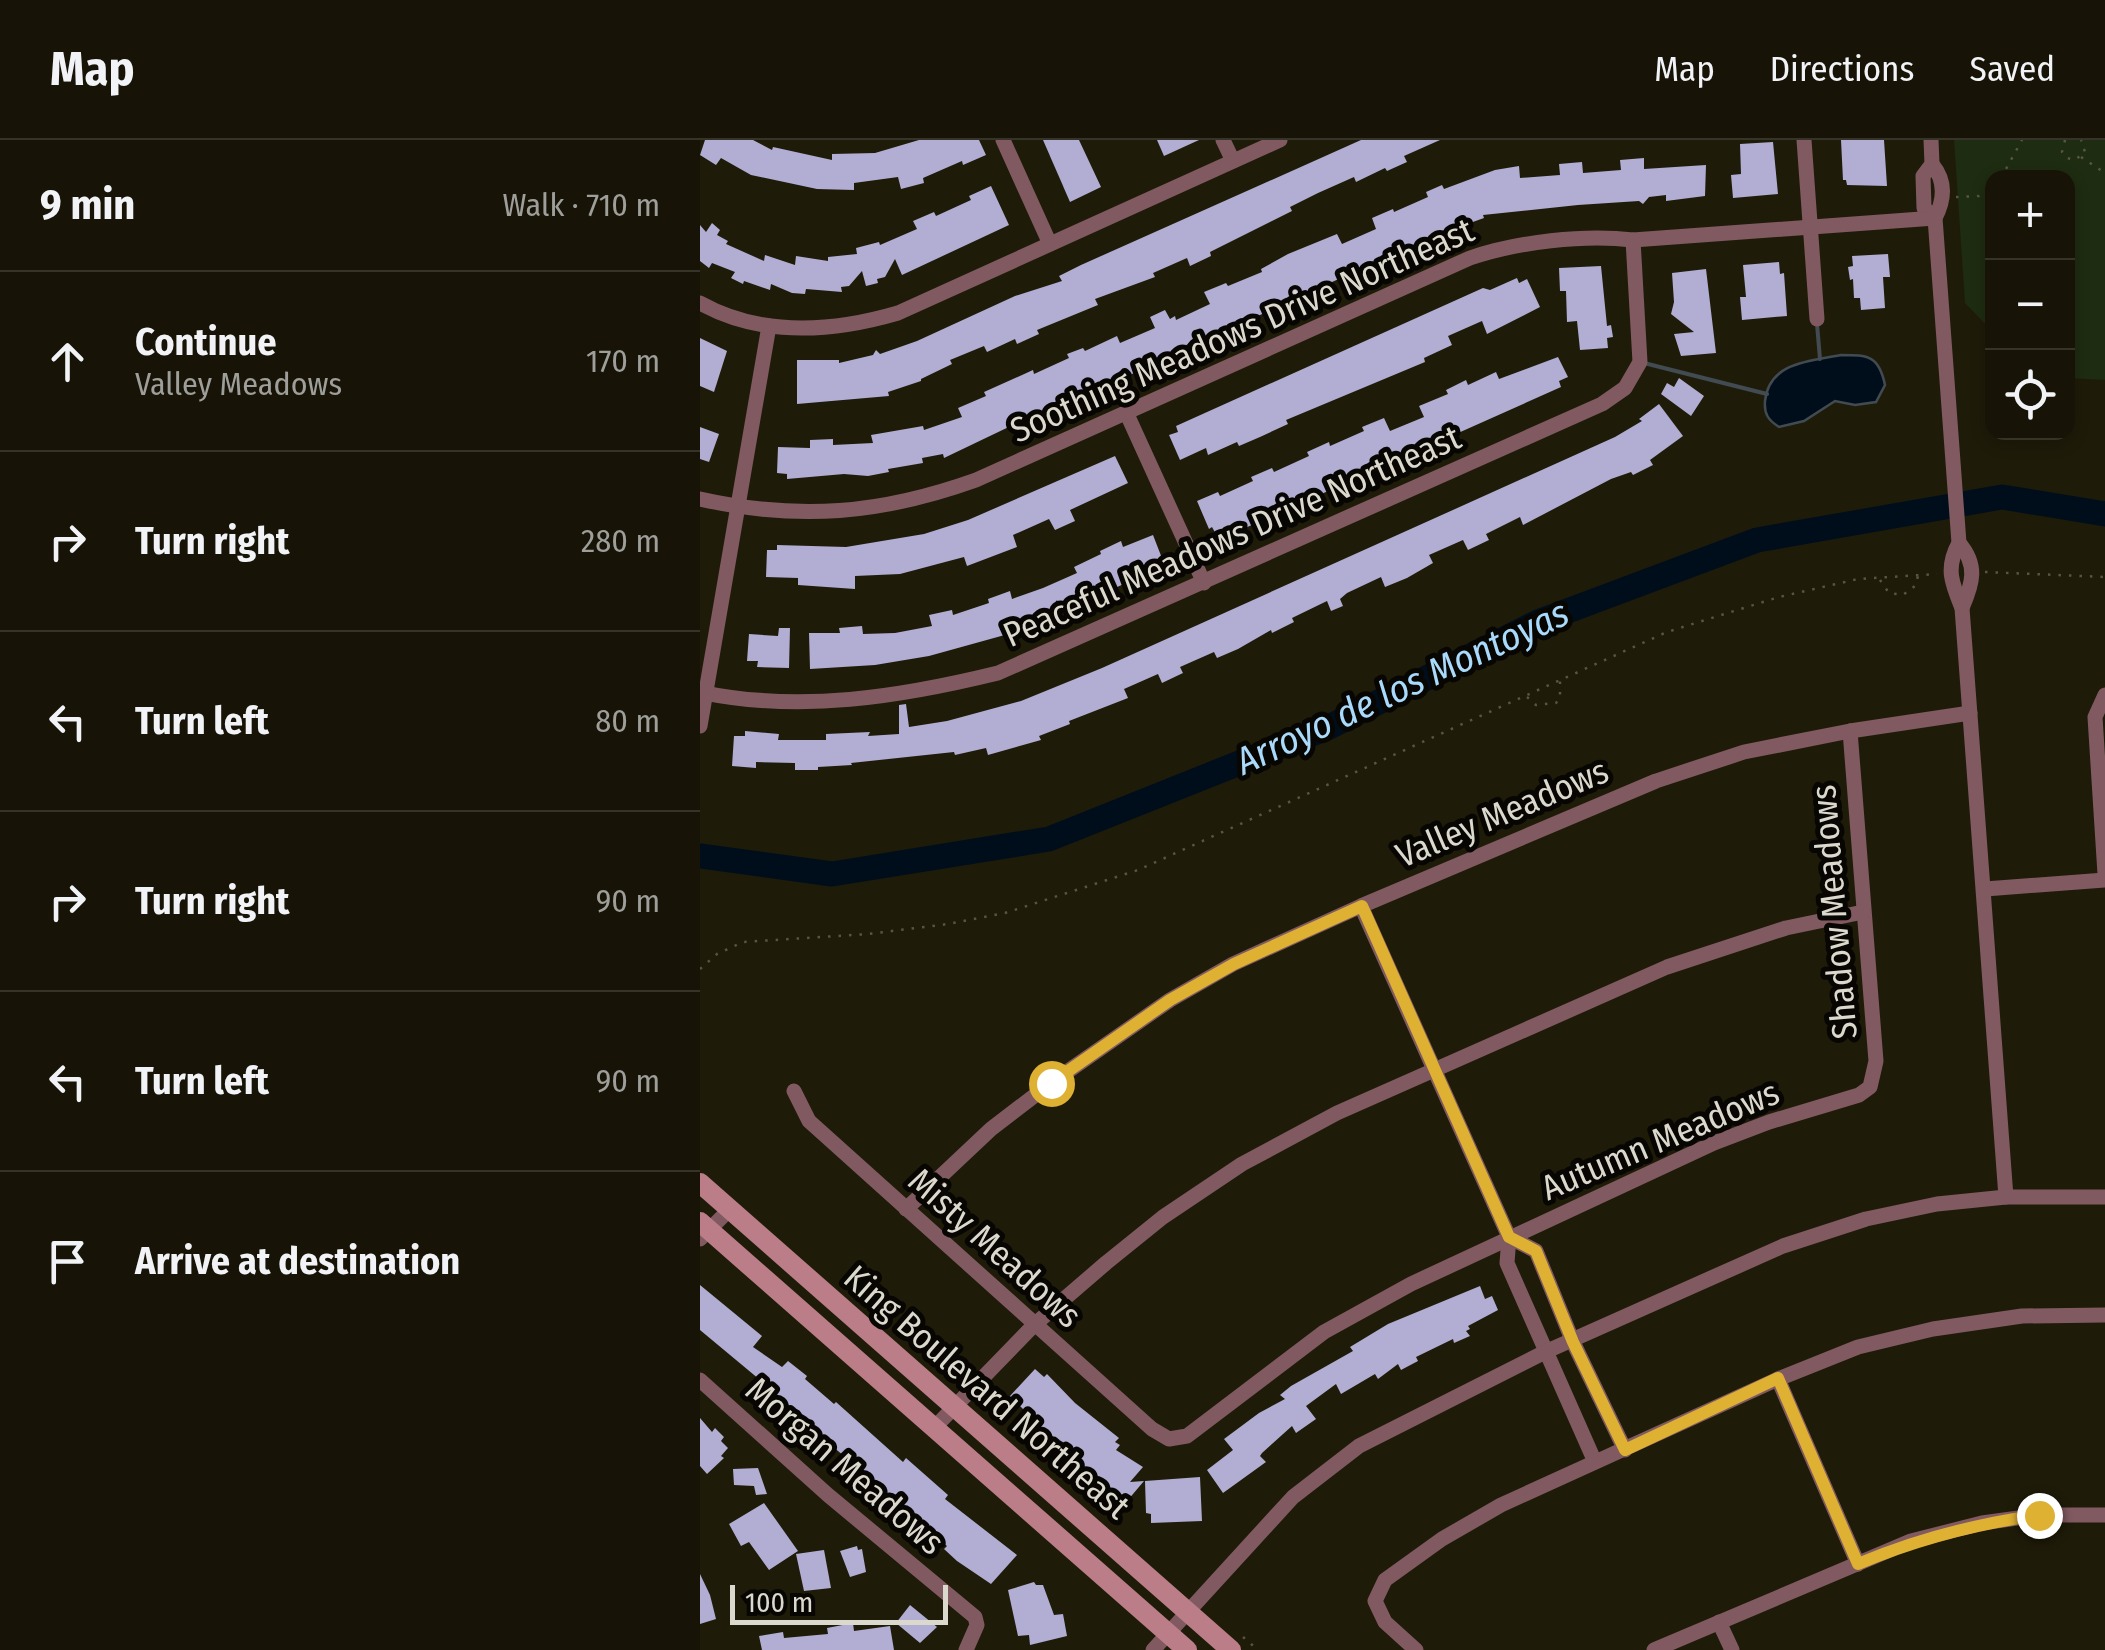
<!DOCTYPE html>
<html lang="en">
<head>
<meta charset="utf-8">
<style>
  :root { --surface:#171407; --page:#242115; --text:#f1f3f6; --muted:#9e9e9b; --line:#363328 }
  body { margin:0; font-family:"Fira Sans Condensed",sans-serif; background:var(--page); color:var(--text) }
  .controls { position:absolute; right:30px; top:30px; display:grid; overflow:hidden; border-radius:20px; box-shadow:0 5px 15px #0003 }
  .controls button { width:90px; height:90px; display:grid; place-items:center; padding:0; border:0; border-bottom:2px solid var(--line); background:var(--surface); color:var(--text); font:50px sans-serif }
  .scale { position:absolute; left:30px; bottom:25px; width:218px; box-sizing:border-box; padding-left:10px; border:5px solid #dbd8cd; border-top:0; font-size:28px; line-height:35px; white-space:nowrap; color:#dbd8cd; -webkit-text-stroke:8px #080602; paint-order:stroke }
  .stop { position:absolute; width:30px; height:30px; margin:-22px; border:8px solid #deb133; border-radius:50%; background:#fff }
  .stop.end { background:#deb133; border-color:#fff; box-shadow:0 2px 10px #0008 }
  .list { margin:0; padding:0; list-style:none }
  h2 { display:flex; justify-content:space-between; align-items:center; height:130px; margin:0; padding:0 40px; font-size:42px }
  h2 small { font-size:32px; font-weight:400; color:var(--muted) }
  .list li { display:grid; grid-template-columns:65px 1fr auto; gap:30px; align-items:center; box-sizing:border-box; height:180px; padding:0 40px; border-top:2px solid var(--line) }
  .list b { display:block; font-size:38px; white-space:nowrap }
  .list p { margin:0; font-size:32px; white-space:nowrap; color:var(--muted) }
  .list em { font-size:32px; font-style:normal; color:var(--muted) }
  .icon { flex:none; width:55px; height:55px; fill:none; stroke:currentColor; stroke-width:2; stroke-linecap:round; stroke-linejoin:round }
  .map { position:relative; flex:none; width:1405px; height:1510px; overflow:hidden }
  header { display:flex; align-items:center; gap:60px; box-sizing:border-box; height:140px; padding:0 50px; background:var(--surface); border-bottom:2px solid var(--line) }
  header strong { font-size:48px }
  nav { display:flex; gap:55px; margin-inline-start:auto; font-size:35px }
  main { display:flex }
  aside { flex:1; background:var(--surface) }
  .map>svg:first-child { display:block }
</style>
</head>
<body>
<header>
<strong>Map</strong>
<nav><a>Map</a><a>Directions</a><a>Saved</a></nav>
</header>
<main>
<aside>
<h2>9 min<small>Walk · 710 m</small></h2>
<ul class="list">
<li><svg class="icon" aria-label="ahead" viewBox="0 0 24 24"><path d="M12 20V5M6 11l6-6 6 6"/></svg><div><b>Continue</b><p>Valley Meadows</p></div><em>170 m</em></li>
<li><svg class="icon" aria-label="right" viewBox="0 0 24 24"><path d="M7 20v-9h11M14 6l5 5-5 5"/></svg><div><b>Turn right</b></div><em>280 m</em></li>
<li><svg class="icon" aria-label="left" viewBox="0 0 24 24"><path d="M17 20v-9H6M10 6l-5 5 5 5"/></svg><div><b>Turn left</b></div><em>80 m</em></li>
<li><svg class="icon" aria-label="right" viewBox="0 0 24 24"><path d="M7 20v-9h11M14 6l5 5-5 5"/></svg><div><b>Turn right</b></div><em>90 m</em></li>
<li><svg class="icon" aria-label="left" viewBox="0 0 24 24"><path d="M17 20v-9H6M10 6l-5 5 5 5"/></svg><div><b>Turn left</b></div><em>90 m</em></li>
<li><svg class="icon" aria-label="arrive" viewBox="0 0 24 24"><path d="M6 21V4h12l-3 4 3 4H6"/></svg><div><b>Arrive at destination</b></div></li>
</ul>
</aside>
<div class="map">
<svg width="1405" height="1510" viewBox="0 0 1405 1510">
  <rect width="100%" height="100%" fill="#1f1b09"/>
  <path fill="#1e2c11" d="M1254 0H1405V240L1368 238V38H1292V191L1265 163Z"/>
  <path fill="#000e1c" stroke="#424b51" stroke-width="2.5" d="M1141 215C1169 215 1179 216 1185 245L1176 262 1155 265 1135 261 1104 281 1079 287C1068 280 1064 274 1065 261 1069 222 1110 221 1141 215Z"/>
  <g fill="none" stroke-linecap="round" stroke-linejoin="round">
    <g stroke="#424b51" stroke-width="4">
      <path d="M1117 184 1120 219"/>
      <path d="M944 223 1067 254"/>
    </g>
    <path stroke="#000e1c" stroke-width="25" d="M0 716 132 734 349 699 627 588 838 482 1057 400 1302 357 1405 374"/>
  </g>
  <g fill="#b1add3">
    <path d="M5 0H53L72 10 73 7 132 20V14L175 13 219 0H279L286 15 263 25 262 21 223 38 224 43 201 49 198 37 154 43V50L117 49 51 35 21 18 16 25 0 15Z"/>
    <path d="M343 0H379L401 47 370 62Z"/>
    <path d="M457 0H499L464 16Z"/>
    <path d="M661 0H740L704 16 707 22 687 31 685 28 656 42 654 37 618 53 590 67 592 71 510 112 511 116 490 126 487 118 453 133 455 137 395 159 398 165 337 190 339 194 317 204 315 199 287 212 284 206 250 220 252 224 221 239V241L188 252 189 256 97 264V220H139V223L173 215 176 210 180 214 217 201 315 156 362 141 359 136 381 125Z"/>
    <path d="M1141 0H1184L1187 46 1147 45 1146 40H1143Z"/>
    <path d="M1073 2 1078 54 1033 58 1031 35 1041 34 1040 4Z"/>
    <path d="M944 18V29L1006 25 1005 56 966 61V55L949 57 943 64 939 61 878 65 783 75 784 78 728 98 497 204 494 198 479 212 443 230 398 246 320 286 315 284 244 318 243 314 222 318 223 323 188 329 189 332 168 336 144 334 87 339V334L77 333 78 307 110 308V300L133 299V305L173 303 171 295 223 286 224 290 262 277 258 268 286 256 284 252 333 230 334 234 369 218 367 214 383 208 385 211 417 196 420 203 455 188 450 177 465 170 470 179 475 176 476 180 510 164 504 152 526 143 528 146 562 132 561 129 588 114 637 94 642 104 676 89 672 78 693 69 694 72 728 57 726 52 742 45 744 49 795 30 819 26 820 38 860 35 859 24 882 22 883 33 921 30 920 20Z"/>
    <path d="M291 46 309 85 202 135 195 119 185 137 177 139 178 143 166 146 162 131 149 146 141 147 142 152 106 149 105 154 92 153 71 144 70 150 44 141 43 144 31 138 35 132 12 123 9 128 0 121V85L6 92 12 83 20 90 17 95 28 101 26 104 64 121 65 115 95 125 96 116 128 121V117L157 114 156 108 179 102 180 105 217 89 213 81 234 72 236 76 271 60 269 56Z"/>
    <path d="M1188 114 1190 137H1183L1185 168 1161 170 1160 158H1154L1153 139 1150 140 1148 127 1153 126 1152 116Z"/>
    <path d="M1079 122 1080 134 1084 133 1087 176 1042 180 1040 157H1046L1043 125Z"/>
    <path d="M901 126 907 186 911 185 913 197 907 198 908 208 880 210 877 181 867 182 866 151H860L859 128Z"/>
    <path d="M1006 129 1016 213 981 216 974 194 994 192 971 174 974 162 972 133Z"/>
    <path d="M817 138 819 143 827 139 840 167 787 194 782 181 748 196 752 205 724 218 725 222 586 280 588 284 560 297 539 306 537 302 508 315 506 308 480 320 469 295 478 292 476 286 783 148 790 150Z"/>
    <path d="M0 198 27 211 14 252 0 246Z"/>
    <path d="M858 217 868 237 859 241 861 247 525 397 518 398 512 387 509 389 497 361 518 352 520 356 553 341 551 337 572 328 574 332 609 316 607 312 629 302 630 306 664 291 662 287 684 278 690 291 724 277 719 266 748 254 746 250 766 240 768 245 796 232 799 239Z"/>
    <path d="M979 238 1004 256 991 276 961 254 967 243 974 247Z"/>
    <path d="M959 264 983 296 950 320 953 325 933 335 931 332 911 339 823 385 820 377 786 394 789 400 768 410 763 400 729 415 733 423 707 438 685 447 681 437 647 453 640 459 643 466 631 471 627 461 592 478 594 482 572 493 571 490 538 509 517 518 514 512 480 527 483 533 462 543 458 534 424 549 428 558 369 581 370 584 339 596 341 600 288 615 286 608 255 615 254 612 151 623 152 625 118 627V630H95V623L56 622V628L32 626 34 596H45V591L79 594 78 600H126V594L170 592 168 596 199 594V565L206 564 209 587 247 581 321 561 402 528 915 297 942 281 939 279Z"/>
    <path d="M0 287 19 294 9 322 0 319Z"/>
    <path d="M415 316 428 343 370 370 375 381 355 390 349 379 313 395 317 407 267 426 264 417 200 434 155 436V449L98 445V438L66 437 67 410H77V405L146 407 224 394 268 380Z"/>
    <path d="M453 395 465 426 425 441 426 443 362 472 357 460 343 482 335 486 332 480 310 486 312 493 229 516 175 525 110 529 109 493H140L139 488 162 486 163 494 195 493 232 486 229 475 252 470 253 475 289 463 288 459 310 451 312 459 343 448 377 433 374 427 401 414 400 411 421 401 423 407Z"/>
    <path d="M79 488H90L89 528 57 527 58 521H47L49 494 78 496Z"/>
    <path d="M0 1145 62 1196 53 1207 82 1227 88 1221 107 1236 105 1239 134 1264 136 1262 203 1322 206 1318 248 1355 245 1359 317 1415 291 1444 257 1421 244 1409 247 1406 167 1339 165 1341 155 1330 157 1327 119 1295 122 1292 96 1275 100 1271 78 1261 64 1248 66 1245 0 1190Z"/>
    <path d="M780 1146 785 1159 792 1156 798 1170 768 1186 770 1189 766 1191 770 1196 754 1203 753 1199 716 1217 718 1221 701 1230 698 1224 678 1239 675 1234 641 1254 636 1244 606 1266 616 1279 596 1293 592 1286 562 1313 560 1316 566 1322 523 1353 507 1330 533 1310 524 1299 559 1273 585 1259 580 1255 591 1246 653 1211 650 1207 688 1184Z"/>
    <path d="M335 1229 344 1237 347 1234 375 1263 419 1298 415 1302 420 1305 416 1310 443 1327 430 1342 444 1341 422 1367 399 1348 403 1343 376 1321 377 1318 349 1293 348 1295 331 1282 334 1280 310 1256Z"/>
    <path d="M0 1278 12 1292 15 1288 24 1297 21 1301 28 1308 21 1316 24 1318 7 1334 0 1326Z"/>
    <path d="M58 1328 67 1354 56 1355 54 1346 34 1345 33 1329Z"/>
    <path d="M500 1337 502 1381 451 1383V1374L446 1373 445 1341Z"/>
    <path d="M64 1363 98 1411 69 1430 49 1402 41 1406 29 1384Z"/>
    <path d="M157 1406 158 1410 162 1409 166 1432 150 1437 140 1411Z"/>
    <path d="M124 1410 131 1448 104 1451 96 1414Z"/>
    <path d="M0 1434 10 1455 16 1479 0 1484Z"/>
    <path d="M334 1442 336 1445H343L354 1475 363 1474 367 1496 330 1505 329 1495 318 1496 308 1450Z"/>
    <path d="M210 1465 237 1487 220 1503 196 1483Z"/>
    <path d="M153 1483 154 1491 190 1486 194 1510H62L59 1496 83 1492 84 1498 128 1494 127 1488Z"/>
  </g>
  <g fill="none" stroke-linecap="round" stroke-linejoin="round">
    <g stroke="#585545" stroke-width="2.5" stroke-dasharray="2.5 8" stroke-linecap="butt">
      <path d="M1365 0 1362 12 1367 18 1375 20 1385 12 1381 0"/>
      <path d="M1381 17 1405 33"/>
      <path d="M1301 38 1322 0"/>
      <path d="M1256 57 1279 56 1292 48"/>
      <path d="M1285 432 1405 437"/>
      <path d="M1180 440 1189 453 1203 455 1215 446 1218 436"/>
      <path d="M827 557 836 565 856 563 860 558V541"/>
      <path d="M0 829 17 814 43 802 168 794 248 784 305 773 438 730 967 492 1079 457 1158 439 1237 434"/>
      <path d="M543 1497 558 1510"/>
    </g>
    <g stroke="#805a60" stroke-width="15">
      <path d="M303 0 350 104"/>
      <path d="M523 0 533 21"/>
      <path d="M1104 0 1117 179"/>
      <path d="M1231 0 1232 24 1223 36 1224 68 1235 78"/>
      <path d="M1232 24C1246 41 1245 59 1235 78L1259 403C1245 428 1252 444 1262 468L1306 1057"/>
      <path d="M0 163C61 197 133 192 198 173L580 0"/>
      <path d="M426 272 504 443"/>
      <path d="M0 359C99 381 181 374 276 340L770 118C817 102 884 94 933 100L1235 78"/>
      <path d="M1259 403C1278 425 1273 443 1262 468"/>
      <path d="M0 552C100 573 200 557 298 533L902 264 925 248 940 222 933 100"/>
      <path d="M1405 555 1395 577 1405 734"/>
      <path d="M0 586 69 186"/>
      <path d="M1285 749 1405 740"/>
      <path d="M661 766 809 1097 807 1123 895 1322"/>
      <path d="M94 951 109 981 452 1289 469 1299 487 1296 624 1192 711 1144 1014 1003 1069 982 1159 955 1170 947 1176 921 1150 591"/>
      <path d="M206 1069 291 989 351 943 470 860 533 824 661 766 956 641 1044 612 1150 591 1270 573"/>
      <path d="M809 1097 836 1111 873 1202 925 1310"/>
      <path d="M0 1099 30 1069"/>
      <path d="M1078 1239 1158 1424"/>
      <path d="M0 1240 128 1355 275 1477 277 1485 266 1510"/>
      <path d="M234 1288 334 1185 406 1123 463 1077 542 1024 637 973 967 827 1086 788 1163 772"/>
      <path d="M1019 1482 1032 1510"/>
      <path d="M453 1510 593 1357 659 1306 845 1212 1083 1106 1166 1079 1237 1064 1306 1057H1405"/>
      <path d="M716 1510 685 1482 675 1461 685 1440 742 1399 801 1365 1078 1239 1158 1207 1233 1189 1322 1176 1405 1175"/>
      <path d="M954 1510 1211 1401 1282 1383 1339 1375H1405"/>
    </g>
    <g stroke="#bb7d87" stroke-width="20">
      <path d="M0 1043 531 1510"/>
      <path d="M0 1082 487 1510"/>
    </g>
  </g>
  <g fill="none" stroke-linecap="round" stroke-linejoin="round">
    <path stroke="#deb133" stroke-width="12" d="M351 943 470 860 534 824 662 766 809 1097 836 1111 873 1202 925 1310 1078 1238 1158 1424C1217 1399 1275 1384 1339 1375"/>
  </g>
  <g text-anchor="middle" stroke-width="10" stroke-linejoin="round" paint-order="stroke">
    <g font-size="35" fill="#dbd8cd" stroke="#080602">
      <text transform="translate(542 190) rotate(-24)" y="12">Soothing Meadows Drive Northeast</text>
      <text transform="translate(532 396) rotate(-24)" y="12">Peaceful Meadows Drive Northeast</text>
      <text transform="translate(802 673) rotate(-23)" y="12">Valley Meadows</text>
      <text transform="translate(1134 772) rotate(-95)" y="12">Shadow Meadows</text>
      <text transform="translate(960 1000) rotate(-23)" y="12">Autumn Meadows</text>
      <text transform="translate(295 1108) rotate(42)" y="12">Misty Meadows</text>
      <text transform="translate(287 1252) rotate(41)" y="12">King Boulevard Northeast</text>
      <text transform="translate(145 1326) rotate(41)" y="12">Morgan Meadows</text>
    </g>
    <g font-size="38" font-style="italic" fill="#aadafb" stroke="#080602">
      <text transform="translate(702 547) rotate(-25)" y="13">Arroyo de los Montoyas</text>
    </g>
  </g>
</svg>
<div class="controls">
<button>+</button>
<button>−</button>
<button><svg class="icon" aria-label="locate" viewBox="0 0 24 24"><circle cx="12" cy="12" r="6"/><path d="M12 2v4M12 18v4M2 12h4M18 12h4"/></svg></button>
</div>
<div class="scale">100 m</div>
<div class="stop" style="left:351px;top:943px"></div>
<div class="stop end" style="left:1339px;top:1375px"></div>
</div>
</main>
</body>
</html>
